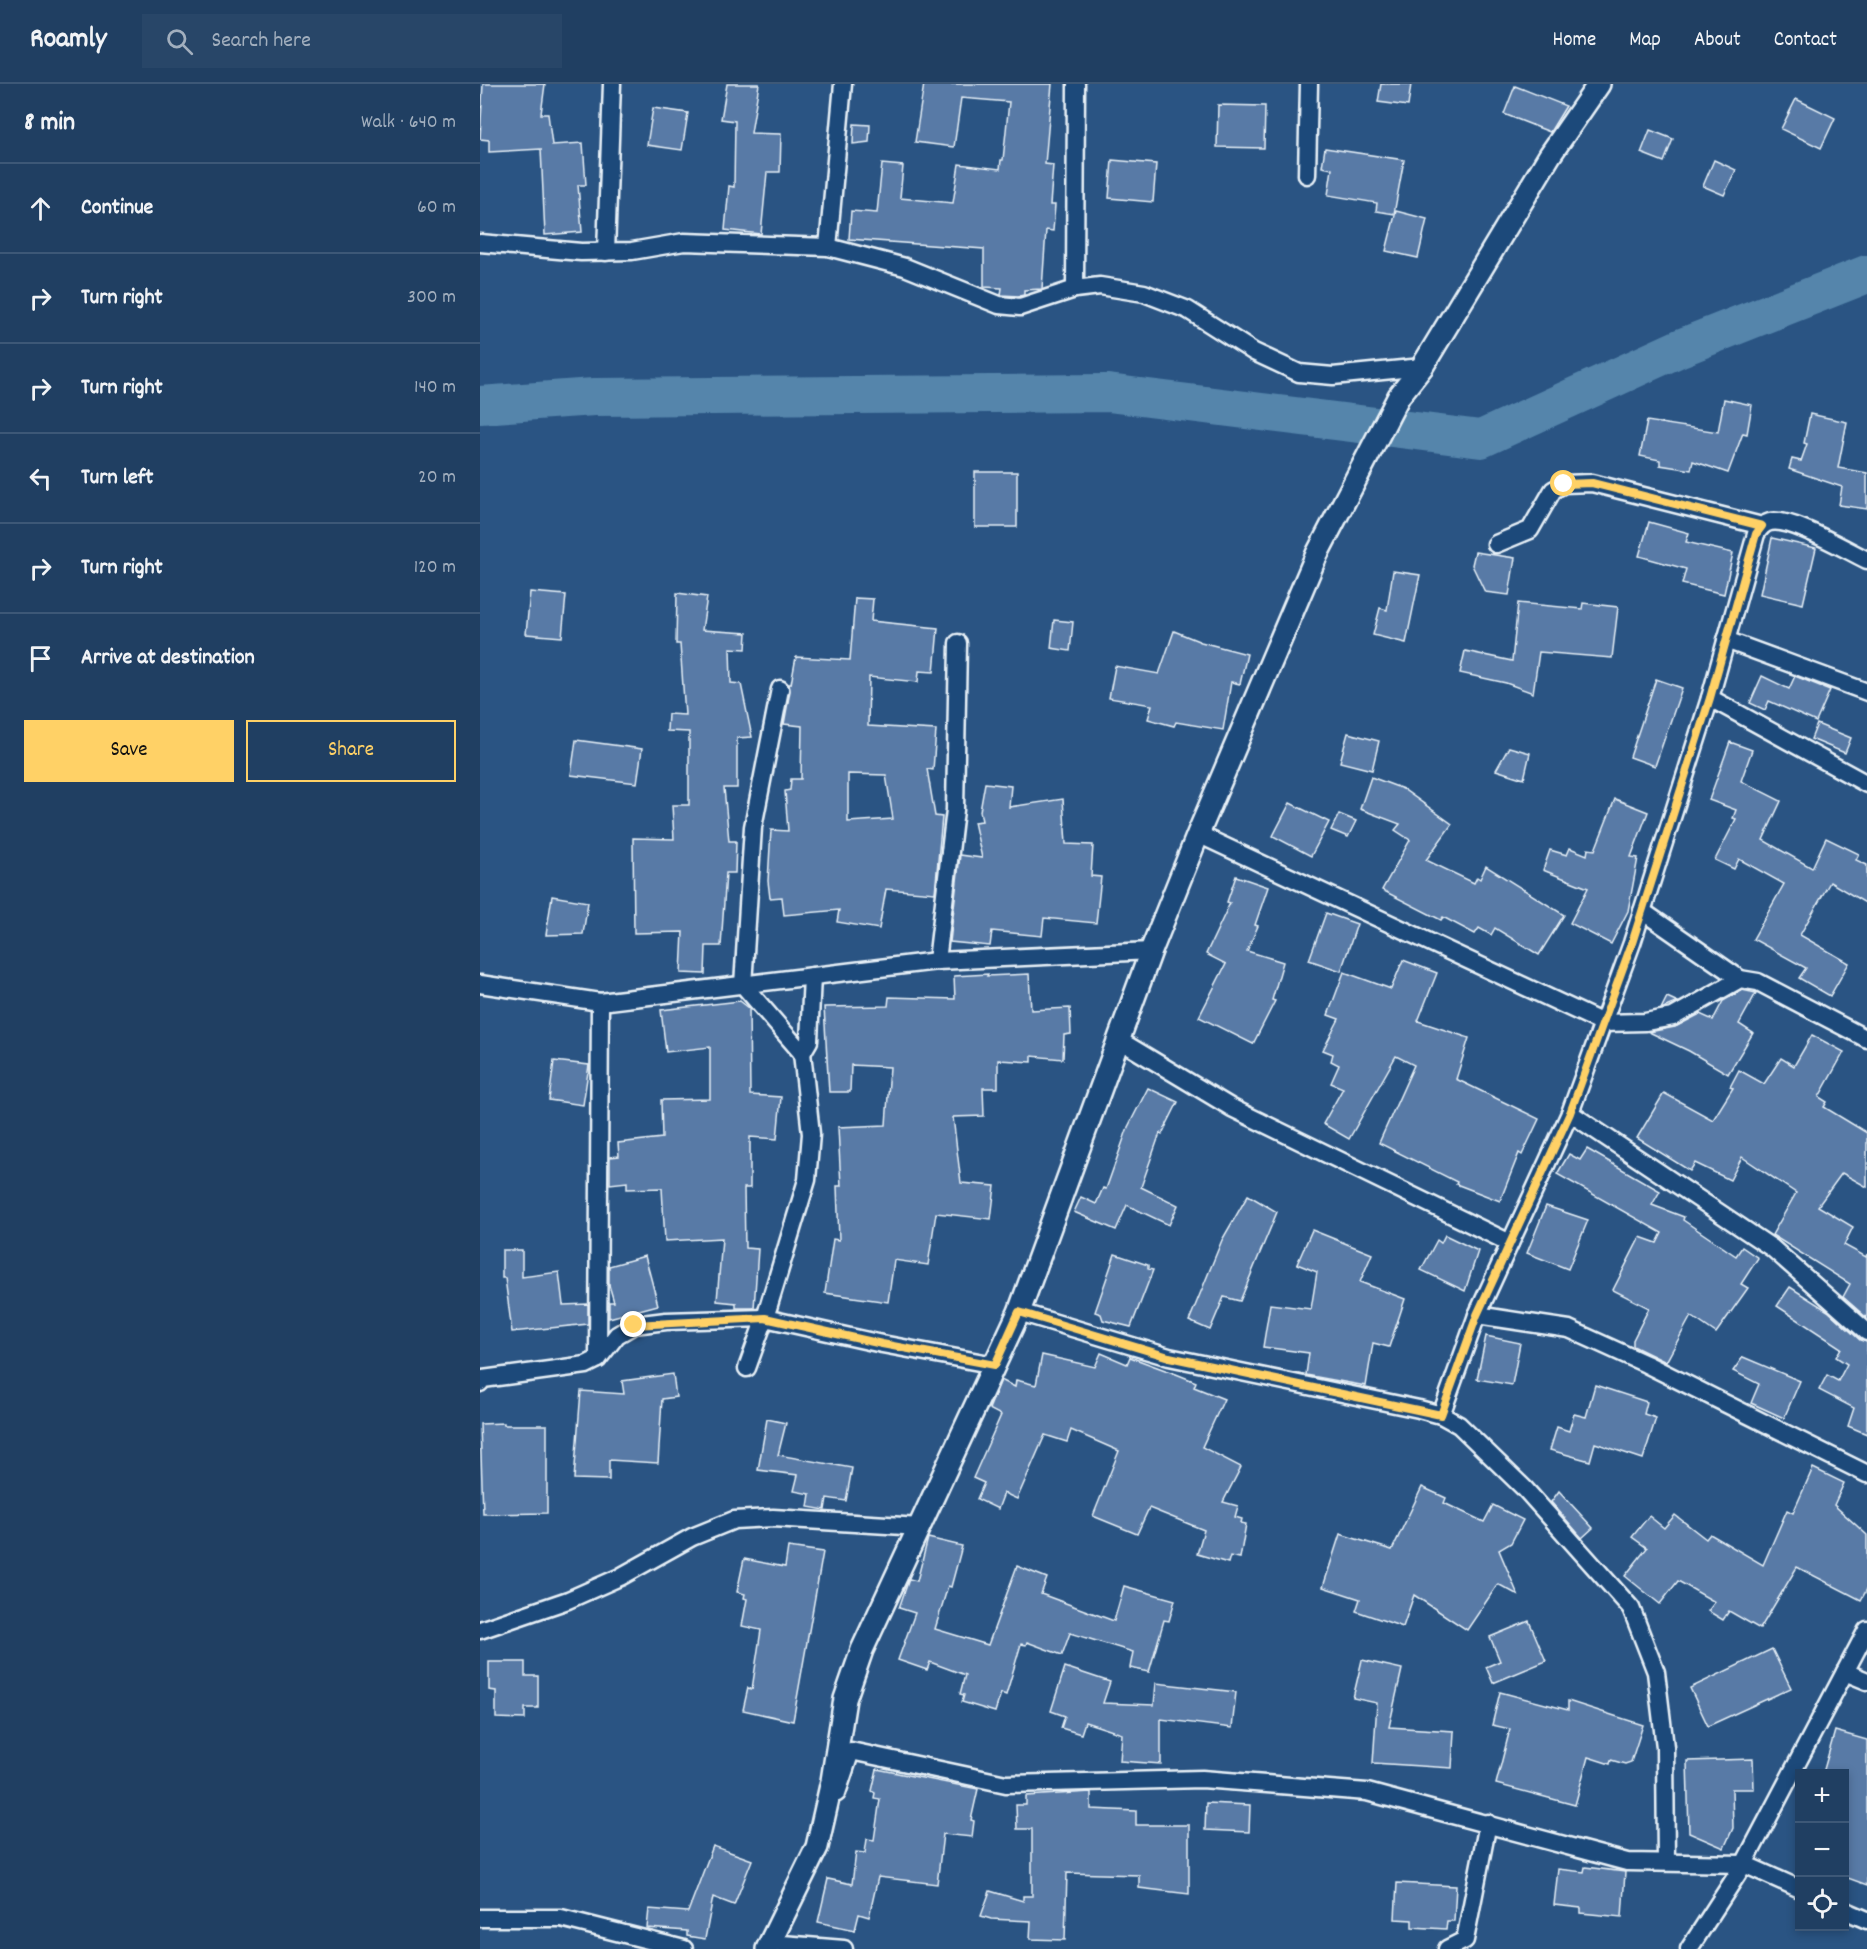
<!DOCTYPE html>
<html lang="en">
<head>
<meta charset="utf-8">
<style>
  :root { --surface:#203f62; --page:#284668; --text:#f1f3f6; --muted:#a2afbe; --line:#3d5877; --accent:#ffd166 }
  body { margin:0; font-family:Dekko,sans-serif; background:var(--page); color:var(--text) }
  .controls { position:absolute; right:18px; bottom:18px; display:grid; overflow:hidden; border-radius:0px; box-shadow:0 3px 9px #0003 }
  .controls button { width:54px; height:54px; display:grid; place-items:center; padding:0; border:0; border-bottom:2px solid var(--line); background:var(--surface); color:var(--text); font:30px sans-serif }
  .stop { position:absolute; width:18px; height:18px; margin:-14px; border:4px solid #ffd166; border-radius:50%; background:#fff }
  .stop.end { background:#ffd166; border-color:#fff; box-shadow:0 2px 6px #0008 }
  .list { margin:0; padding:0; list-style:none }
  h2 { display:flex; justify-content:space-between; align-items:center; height:78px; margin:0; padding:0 24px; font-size:26px }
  h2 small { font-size:20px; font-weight:400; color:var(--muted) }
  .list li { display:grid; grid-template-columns:39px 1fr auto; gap:18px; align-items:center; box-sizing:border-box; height:90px; padding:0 24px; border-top:2px solid var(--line) }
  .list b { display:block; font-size:22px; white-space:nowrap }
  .list em { font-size:20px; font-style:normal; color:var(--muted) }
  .actions { display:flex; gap:12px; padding:18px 24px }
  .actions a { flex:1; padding:14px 0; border:2px solid var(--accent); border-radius:0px; text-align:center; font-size:21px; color:var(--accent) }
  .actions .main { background:var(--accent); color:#111 }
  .icon { flex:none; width:33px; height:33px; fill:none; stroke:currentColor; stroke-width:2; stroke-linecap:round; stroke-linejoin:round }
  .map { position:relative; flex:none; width:1387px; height:1865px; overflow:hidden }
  header { display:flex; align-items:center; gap:36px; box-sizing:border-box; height:84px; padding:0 30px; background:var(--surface); border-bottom:2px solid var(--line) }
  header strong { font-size:28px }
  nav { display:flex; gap:33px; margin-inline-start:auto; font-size:21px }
  .search { width:420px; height:54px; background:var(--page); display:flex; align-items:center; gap:15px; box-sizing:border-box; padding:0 21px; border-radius:0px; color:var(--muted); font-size:22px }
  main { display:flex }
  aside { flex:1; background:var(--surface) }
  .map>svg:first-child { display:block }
</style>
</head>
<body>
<header>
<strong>Roamly</strong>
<div class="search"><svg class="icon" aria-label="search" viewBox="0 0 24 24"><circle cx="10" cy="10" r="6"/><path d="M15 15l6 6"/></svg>Search here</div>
<nav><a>Home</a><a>Map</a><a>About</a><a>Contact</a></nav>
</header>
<main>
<aside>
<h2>8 min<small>Walk · 640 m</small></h2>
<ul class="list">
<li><svg class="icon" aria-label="ahead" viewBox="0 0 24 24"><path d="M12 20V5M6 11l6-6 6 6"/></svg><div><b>Continue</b></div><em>60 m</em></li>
<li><svg class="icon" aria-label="right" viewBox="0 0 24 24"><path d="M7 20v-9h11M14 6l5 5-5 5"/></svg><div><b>Turn right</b></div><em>300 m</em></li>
<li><svg class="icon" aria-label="right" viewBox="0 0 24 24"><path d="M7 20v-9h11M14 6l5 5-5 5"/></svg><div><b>Turn right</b></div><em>140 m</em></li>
<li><svg class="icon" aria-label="left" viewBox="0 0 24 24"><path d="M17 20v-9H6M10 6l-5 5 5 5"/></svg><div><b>Turn left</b></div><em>20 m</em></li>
<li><svg class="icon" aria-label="right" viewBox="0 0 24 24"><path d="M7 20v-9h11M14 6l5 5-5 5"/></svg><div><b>Turn right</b></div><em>120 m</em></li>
<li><svg class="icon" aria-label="arrive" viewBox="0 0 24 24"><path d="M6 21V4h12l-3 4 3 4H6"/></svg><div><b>Arrive at destination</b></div></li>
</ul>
<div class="actions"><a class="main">Save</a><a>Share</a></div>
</aside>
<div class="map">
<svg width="1387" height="1865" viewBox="0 0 1387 1865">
  <rect width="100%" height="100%" fill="#2a5483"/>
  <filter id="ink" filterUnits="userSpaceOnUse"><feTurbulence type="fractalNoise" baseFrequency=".0167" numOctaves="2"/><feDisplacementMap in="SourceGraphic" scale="12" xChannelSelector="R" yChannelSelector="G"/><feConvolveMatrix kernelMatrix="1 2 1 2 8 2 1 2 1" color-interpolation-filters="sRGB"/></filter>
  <g filter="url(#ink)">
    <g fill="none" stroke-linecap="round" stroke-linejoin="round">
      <path stroke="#5485ab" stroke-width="38" d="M0 321 114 313 628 309 1001 355 1200 264 1387 190"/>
    </g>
    <g fill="#587aa6" stroke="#e8f1f8" stroke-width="1.5" fill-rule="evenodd">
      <path d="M3 0H65L61 30H68L72 61 103 59 106 101H98L102 148 65 151 61 65 9 68V56L0 55Z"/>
      <path d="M247 0H279L271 49 301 50 300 88H287L281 150 245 146 249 102 254 103 255 37 241 35Z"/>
      <path d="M444 0H572L565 80 573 81 570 121H575L573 147 566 146 562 205 544 206V211L539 212 521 211 522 204 504 203V165L369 155 371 127 397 129 402 80 423 82 420 114 473 119 479 80 520 85 521 76H523L529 18 481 14 474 63 435 58Z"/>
      <path d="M901 0H931L928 22 898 18Z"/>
      <path d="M1035 2 1086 22 1070 48 1024 30Z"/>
      <path d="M1316 15 1355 34 1341 64 1301 45Z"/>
      <path d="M738 21 785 22 784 64 737 63Z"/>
      <path d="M173 24 208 29 202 66 167 61Z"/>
      <path d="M374 40 390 41 389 58 373 60Z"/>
      <path d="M1170 46 1193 55 1184 78 1161 69Z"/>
      <path d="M845 64 924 76 914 130 896 127 897 119 848 111 852 85 842 83Z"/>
      <path d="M632 76 676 80 673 118 629 114Z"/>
      <path d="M1234 76 1256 86 1244 111 1223 102Z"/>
      <path d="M916 127 947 135 938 174 906 167Z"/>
      <path d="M1244 315 1272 321 1267 350 1263 349 1248 389 1213 377 1211 386 1180 381V376L1160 372 1167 337 1238 348Z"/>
      <path d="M1330 330 1367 338 1358 384 1387 389V425L1359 421 1362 403 1309 385 1312 375 1321 377 1327 360 1324 359Z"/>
      <rect x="495" y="388" width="42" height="55"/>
      <path d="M1169 438 1209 449 1206 458 1253 469 1244 510 1202 500 1206 485 1159 472Z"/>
      <path d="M1292 454 1336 464 1323 520 1280 510Z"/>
      <path d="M995 468 1035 474 1029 511 1005 508 992 481Z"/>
      <path d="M913 487 940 491 926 559 893 551 900 524 907 526Z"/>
      <path d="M50 508 86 511 82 553 46 550Z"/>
      <path d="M197 509 227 513 222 546 267 549 266 565 250 564 251 599 261 600 272 653 257 654V704H244L249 757H256L255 789H246L241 862H226L225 890 201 889 203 848 154 849 153 754 194 755 192 721H209V648L187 647 188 630 205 631 200 560H196Z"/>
      <path d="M375 514 393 515 391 537 458 544 454 588 439 587 438 598 389 593 388 642 456 646 453 686 447 685 455 732 462 733 455 809 406 805 399 845 357 838 359 826 304 831 302 813 290 814 288 797 291 746 308 747 305 707 310 706 311 695H321L322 642 304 640 310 607 309 600H311L316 573 370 576ZM368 690 406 691 413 735 368 738Z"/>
      <path d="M1038 519 1102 525 1103 519 1138 523 1132 574 1059 568 1053 609 1026 599 980 589 985 567 1032 577Z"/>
      <path d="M574 536 593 538 590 567 571 564Z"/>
      <path d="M694 547 721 558 767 570 760 600 751 598 743 646 696 638 694 642 668 635 672 621 629 614 635 582 679 590Z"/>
      <path d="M1282 592 1309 605 1315 592 1350 606 1336 638 1289 617 1285 626 1270 619Z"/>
      <path d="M1176 595 1202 604 1175 682 1150 673Z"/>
      <path d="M1337 640 1371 654 1365 669 1331 655Z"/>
      <path d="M868 649 899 657 892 686 860 678Z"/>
      <path d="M96 656 162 665 157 699 91 691Z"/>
      <path d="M1250 658 1272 666 1261 697 1301 717 1283 756 1332 784 1346 754 1379 770 1376 776 1387 781V820L1350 798 1320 851 1369 879 1350 912 1319 894 1326 884 1273 855 1304 800 1259 775 1254 785 1235 776 1256 735 1253 734 1256 726 1229 716Z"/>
      <path d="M1029 663 1050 669 1044 695 1016 686Z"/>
      <path d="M891 693 923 705 972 740 946 776 994 799 997 793 1000 795 1006 782 1084 831 1059 871 1015 844 1011 851 999 844 995 850 963 833 961 836 902 806 930 756 915 746 920 740 880 725Z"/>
      <path d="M505 699 531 702 529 723 583 715 586 760 613 761 611 792 621 793 616 839 564 834 562 852 512 847 510 862 470 858 480 771 502 774 494 738 502 737 500 727Z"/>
      <path d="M1135 715 1168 728 1151 773 1158 774 1148 827 1131 860 1090 839 1108 804 1063 786 1070 766 1087 771 1090 764 1107 771 1108 765 1115 766Z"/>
      <path d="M810 719 849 738 831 772 793 752Z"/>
      <path d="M859 730 876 737 868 753 851 746Z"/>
      <path d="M756 792 788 803 775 841 778 842 767 867 803 878 792 916 795 917 773 960 719 933 746 880 726 870 750 819 747 818Z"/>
      <path d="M72 812 108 818 103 850 66 851Z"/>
      <path d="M846 829 877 840 861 887 829 876Z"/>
      <path d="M923 876 957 889 938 937 989 954 976 995 1059 1035 1042 1071 1039 1069 1020 1117 976 1100 977 1098 899 1059 934 981 916 972 869 1055 843 1040 863 1004 851 999 859 981 851 977 853 970 843 966 859 935 848 931 864 888 911 905Z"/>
      <path d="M508 890 507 892 549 890 551 926 590 924 591 950 584 951 583 975 552 972V978L518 976V1004H503L504 1032 473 1033 481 1099 515 1102 511 1135 456 1129 448 1181 414 1176 408 1218 345 1209 353 1155 359 1156 357 1102H361L358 1043 406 1041 410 983 371 981 370 1008H349L344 923 408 922 409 913 475 915 474 892Z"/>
      <path d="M1262 906 1276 909 1259 940 1273 949 1248 990 1209 967 1169 948 1195 943 1220 930 1233 936 1243 917Z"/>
      <path d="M1187 913 1198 918 1181 925Z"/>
      <path d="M260 917 269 924 270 1011 301 1013 297 1055 270 1053V1104H264L265 1164 278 1165 274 1224H256V1219L237 1217 242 1154 185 1157 182 1104 147 1105V1098L130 1100V1073L139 1072 138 1059 182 1054 181 1016 230 1015V963L186 968 181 926Z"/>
      <path d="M1332 951 1364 968 1339 1013 1347 1018 1344 1023 1387 1049V1103L1362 1089 1338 1122 1373 1143 1364 1161 1386 1173 1387 1170V1234L1363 1213 1370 1200 1292 1151 1316 1109 1262 1073 1250 1096 1215 1079 1210 1087 1157 1054 1184 1009 1233 1036 1253 1004 1250 1003 1259 986 1284 1000 1301 974 1314 982Z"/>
      <path d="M74 977 109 981 103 1021 69 1016Z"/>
      <path d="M668 1004 698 1018 682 1050 680 1049 661 1103 698 1121 689 1141 647 1121 636 1146 594 1128 601 1113 616 1120 623 1104 626 1105 648 1043Z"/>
      <path d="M1107 1065 1180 1107 1172 1121 1204 1133 1203 1136 1256 1172 1262 1163 1278 1174 1261 1200 1268 1204 1236 1249 1211 1232 1186 1278 1153 1262V1256L1169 1224 1133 1206 1160 1153 1177 1159 1182 1149 1077 1090 1089 1070 1100 1076Z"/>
      <path d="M768 1111 797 1128 760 1217 744 1213 730 1246 709 1237 742 1156Z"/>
      <path d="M1066 1122 1108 1136 1088 1185 1047 1169Z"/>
      <path d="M832 1146 892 1170 880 1198 925 1215 909 1263 893 1259 886 1302 826 1291 829 1269 783 1263 790 1220 831 1225 837 1188 817 1180Z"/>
      <path d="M965 1151 998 1167 985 1207 941 1186 957 1156 961 1159Z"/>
      <path d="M22 1166H42V1193L79 1188 83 1221 108 1220V1240L32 1248 25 1194H22Z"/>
      <path d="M635 1170 668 1181V1185L673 1186 651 1243 623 1236 621 1230 615 1228Z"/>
      <path d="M165 1172 178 1221 129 1234V1218H134L129 1201V1182Z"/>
      <path d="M1310 1203 1348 1227 1380 1256 1387 1258V1350L1368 1342 1374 1324 1339 1306 1347 1291 1358 1297 1367 1280 1356 1273 1361 1264 1297 1222Z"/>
      <path d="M1006 1252 1040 1259 1032 1301 997 1295Z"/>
      <path d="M621 1269 647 1280 650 1273 696 1290 716 1298 714 1303 744 1315 722 1363 761 1383 743 1418 758 1422 755 1433 762 1435 761 1439 766 1440 760 1474 750 1472 748 1479 717 1470 724 1446 669 1424 657 1450 613 1432 639 1367 591 1346 587 1358 565 1351 537 1415 524 1409 518 1425 497 1415 504 1399 493 1394 521 1331 509 1325 521 1296 535 1303 536 1296 556 1301 562 1271 615 1283Z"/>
      <path d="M1263 1273 1320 1297 1304 1334 1271 1319 1279 1300 1253 1287Z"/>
      <path d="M193 1290 196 1313 182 1315 178 1379 129 1376V1396L94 1395 101 1307 144 1310 142 1297Z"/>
      <path d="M1115 1301 1167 1318 1164 1330 1176 1334 1163 1375 1115 1359 1110 1377 1070 1366 1077 1343 1089 1347 1094 1330 1106 1333Z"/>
      <path d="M287 1335 306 1339 298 1371 372 1384 366 1417 347 1414 345 1426 328 1423 330 1410 314 1407 318 1391 278 1386Z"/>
      <path d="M24 1339V1341H67V1429L3 1430 0 1340Z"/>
      <path d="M1333 1384 1364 1399 1354 1421 1387 1451V1505L1381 1516 1317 1483 1280 1545 1249 1527 1243 1536 1228 1527 1235 1518 1198 1497 1180 1520 1145 1492 1167 1464 1152 1453 1169 1432 1184 1444 1195 1431 1226 1455 1230 1450 1283 1481 1307 1426 1313 1429Z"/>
      <path d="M942 1403 966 1414 964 1419 1004 1438 1013 1421 1043 1436 1031 1459 1019 1466 1038 1511 1018 1500 987 1546 934 1511 923 1543 876 1527 880 1515 843 1503 860 1450 912 1466Z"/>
      <path d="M1079 1407 1113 1444 1102 1454 1071 1418Z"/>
      <path d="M448 1454 482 1462 471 1503 468 1502 455 1545 508 1561 537 1482 567 1494 561 1510 634 1537 644 1502 695 1516 689 1537 684 1536 669 1588 650 1584 653 1568 590 1549 582 1571 547 1558 546 1561 541 1560 526 1611 521 1609 515 1628 482 1618 484 1611 480 1610 485 1591 450 1578 447 1586 418 1576 435 1529 419 1524 429 1495 437 1497Z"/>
      <path d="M308 1463 343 1468 313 1637 263 1626 268 1604 272 1605 281 1546 262 1542 267 1515 264 1514 265 1510 257 1508 264 1475 305 1483Z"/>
      <path d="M1049 1537 1066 1577 1013 1599 1006 1583 1020 1577 1010 1553Z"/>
      <path d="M1292 1565 1311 1604 1228 1642 1210 1604Z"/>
      <path d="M882 1576 922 1585 909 1643 974 1647 972 1684 893 1679 897 1619 873 1614Z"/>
      <path d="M9 1578H45V1592H58V1624H45V1635L16 1634V1607L9 1606Z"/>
      <path d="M585 1583 630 1598 623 1619 674 1621 676 1599 756 1608 752 1644 681 1635V1680L640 1677 642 1650 605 1638 601 1650 581 1644 585 1632 571 1627Z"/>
      <path d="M1020 1608 1088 1626V1617L1163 1641 1151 1678 1145 1680 1131 1676 1130 1680 1108 1673 1095 1721 1016 1700 1030 1645 1012 1641Z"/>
      <path d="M1355 1647 1387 1656V1801L1365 1793V1689H1343Z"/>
      <path d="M1273 1675 1274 1705H1252L1253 1744 1244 1764 1209 1749 1207 1677Z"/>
      <path d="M397 1685 498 1705 491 1736 494 1737 492 1753 463 1750 457 1800 398 1793 389 1833 379 1830 375 1846 338 1838 348 1795 372 1800 376 1768 385 1769 387 1755 394 1756 400 1715 394 1714 395 1709 392 1707Z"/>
      <path d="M611 1708V1725L656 1727V1741H709V1810L659 1804V1791L587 1789 585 1856 550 1855 551 1837 511 1835 501 1832 510 1807 543 1817V1812H552V1745H537L536 1721H546V1712Z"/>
      <path d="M726 1719 770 1721 769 1748 725 1746Z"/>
      <path d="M233 1762 272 1776 254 1821 233 1813 225 1855 207 1852V1847L167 1844 169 1825 208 1828Z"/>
      <path d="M1105 1783 1145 1788 1142 1833 1101 1829V1824L1074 1821 1078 1785 1104 1788Z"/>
      <path d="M917 1799 976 1802 974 1837H967L966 1845 932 1843V1836L915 1835Z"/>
    </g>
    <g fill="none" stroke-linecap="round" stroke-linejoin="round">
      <defs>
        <g id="minor">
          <path d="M827 91 829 0"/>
          <path d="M0 159 101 168 152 167 204 158 348 163 425 183 519 221 540 223 595 205 620 202 664 209 708 226 774 268 819 289 853 292 942 283"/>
          <path d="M348 163 363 0"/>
          <path d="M126 168 132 0"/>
          <path d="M595 205 596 0"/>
          <path d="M1016 460 1050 446 1073 406 1084 400 1112 399 1282 442"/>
          <path d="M1246 556 1387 608"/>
          <path d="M1230 614 1387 700"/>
          <path d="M718 750 1123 939 1165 938 1193 933 1260 895 1278 898 1387 955"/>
          <path d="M1162 827 1260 895"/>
          <path d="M457 877 475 726 478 559"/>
          <path d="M0 900 120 918 457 877 671 867"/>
          <path d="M639 956 752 1024 1030 1159"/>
          <path d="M322 969 329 957 332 892"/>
          <path d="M1090 1029 1292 1164 1387 1248"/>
          <path d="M539 1228 689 1273 939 1325 961 1331 979 1341 1045 1405 1151 1524 1176 1588 1185 1663 1186 1777"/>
          <path d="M997 1231 1089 1245 1166 1280 1387 1390"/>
          <path d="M118 1275 120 918"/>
          <path d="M267 1284 285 1234 327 1096 331 1050 322 969 263 901 273 743 300 605"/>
          <path d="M0 1299 3 1295 106 1281 118 1275 137 1251 154 1241 186 1237 285 1234 402 1260 515 1281"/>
          <path d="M961 1331 997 1231 1090 1029 1152 859 1230 614 1276 450C1280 444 1283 440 1290 438 1311 433 1366 466 1387 476"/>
          <path d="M0 1546 88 1516 140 1493 212 1453 254 1436 293 1434 440 1443"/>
          <path d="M1365 1588 1387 1597"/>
          <path d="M357 1709 371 1667 526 1700 722 1695 887 1708 1147 1778 1264 1780 1320 1805"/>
          <path d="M1364 1826 1387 1836"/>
          <path d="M0 1834H81L204 1865"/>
          <path d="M290 1859 364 1865"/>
          <path d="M967 1865 985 1856 1008 1739"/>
          <path d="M1209 1865 1264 1780 1387 1546"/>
        </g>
        <path id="tertiary" d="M287 1865 337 1763 352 1697 365 1615 382 1566 539 1228 671 867 718 750 837 470 919 312 942 283 1070 71 1119 0"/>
      </defs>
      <use href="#minor" stroke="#e8f1f8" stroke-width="21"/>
      <use href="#tertiary" stroke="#e8f1f8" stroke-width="26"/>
      <use href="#minor" stroke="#1f4a7a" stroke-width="16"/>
      <use href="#tertiary" stroke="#1f4a7a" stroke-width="21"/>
    </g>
  </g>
  <g fill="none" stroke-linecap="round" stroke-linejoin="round" filter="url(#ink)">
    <path stroke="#ffd166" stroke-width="8" d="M154 1241 285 1234 402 1260 515 1281 539 1228 689 1273 961 1331 997 1231 1090 1029 1152 859 1230 614 1276 450 1282 442 1112 399 1084 400"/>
  </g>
</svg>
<div class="controls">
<button>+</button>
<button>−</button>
<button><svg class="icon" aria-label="locate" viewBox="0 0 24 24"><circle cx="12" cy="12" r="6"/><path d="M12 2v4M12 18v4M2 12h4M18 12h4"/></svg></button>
</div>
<div class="stop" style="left:1084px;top:400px"></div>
<div class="stop end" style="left:154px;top:1241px"></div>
</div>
</main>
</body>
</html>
